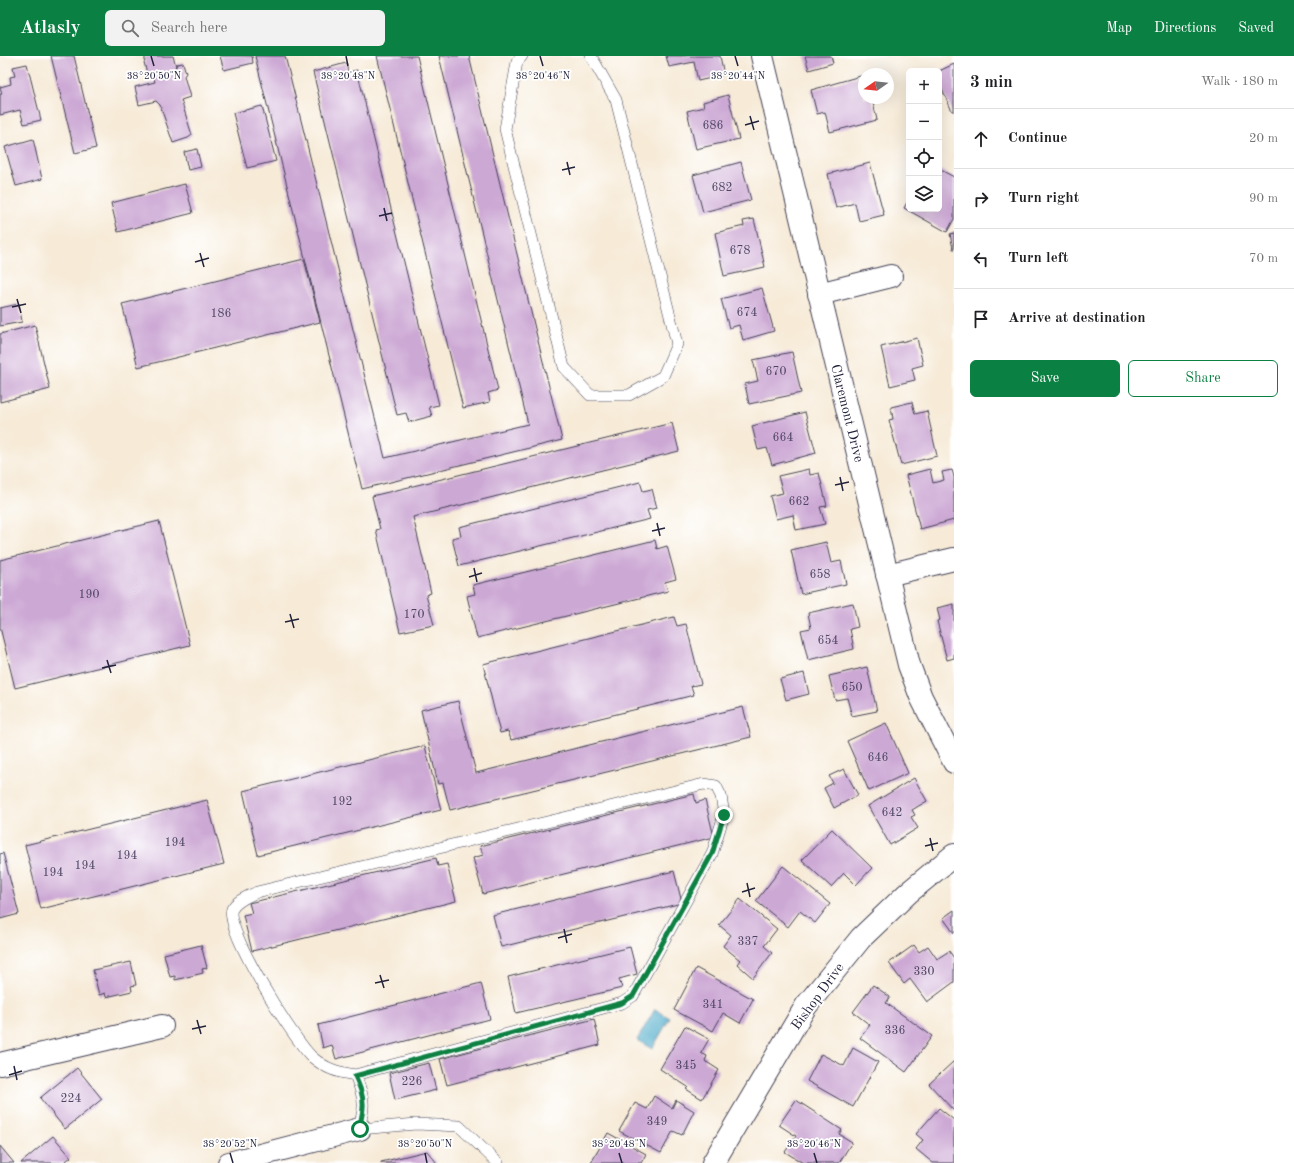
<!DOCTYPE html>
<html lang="en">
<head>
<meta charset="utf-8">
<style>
  :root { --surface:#fff; --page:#f2f2f2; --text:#202124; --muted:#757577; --line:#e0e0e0; --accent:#0b8043 }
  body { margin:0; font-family:"Old Standard TT",serif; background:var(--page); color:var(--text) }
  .controls { position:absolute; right:12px; top:12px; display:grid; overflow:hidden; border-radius:6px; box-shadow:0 4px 16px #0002 }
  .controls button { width:36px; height:36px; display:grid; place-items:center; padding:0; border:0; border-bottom:1px solid var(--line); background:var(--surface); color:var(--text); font:20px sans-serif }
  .compass { position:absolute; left:858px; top:12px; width:36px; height:36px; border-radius:50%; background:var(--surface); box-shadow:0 4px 16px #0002; rotate:256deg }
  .stop { position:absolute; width:12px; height:12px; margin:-9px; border:3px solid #0b8043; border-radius:50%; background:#fff }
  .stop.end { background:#0b8043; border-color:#fff; box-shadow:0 1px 4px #0008 }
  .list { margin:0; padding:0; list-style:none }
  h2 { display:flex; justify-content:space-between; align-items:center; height:52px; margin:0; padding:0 16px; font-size:17px }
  h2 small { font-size:13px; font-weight:400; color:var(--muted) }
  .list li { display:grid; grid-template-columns:26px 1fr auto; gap:12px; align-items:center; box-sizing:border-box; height:60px; padding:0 16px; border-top:1px solid var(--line) }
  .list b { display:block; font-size:15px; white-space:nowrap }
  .list em { font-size:13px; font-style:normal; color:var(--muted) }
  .actions { display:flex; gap:8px; padding:12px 16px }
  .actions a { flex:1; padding:9px 0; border:1px solid var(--accent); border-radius:6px; text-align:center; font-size:14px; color:var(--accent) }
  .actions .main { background:var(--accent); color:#fff }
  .icon { flex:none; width:22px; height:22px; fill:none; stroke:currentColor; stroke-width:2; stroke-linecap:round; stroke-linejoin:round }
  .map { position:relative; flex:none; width:954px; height:1107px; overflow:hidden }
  header { display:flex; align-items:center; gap:24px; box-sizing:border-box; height:56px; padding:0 20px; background:var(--accent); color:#fff }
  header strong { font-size:19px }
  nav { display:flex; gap:22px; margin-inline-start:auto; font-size:14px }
  .search { width:280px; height:36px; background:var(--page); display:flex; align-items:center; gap:10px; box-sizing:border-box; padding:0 14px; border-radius:6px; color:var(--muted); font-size:15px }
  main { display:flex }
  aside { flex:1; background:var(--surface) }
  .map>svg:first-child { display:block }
</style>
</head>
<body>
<header>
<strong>Atlasly</strong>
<div class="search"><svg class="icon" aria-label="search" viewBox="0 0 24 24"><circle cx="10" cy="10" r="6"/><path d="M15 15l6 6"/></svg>Search here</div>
<nav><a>Map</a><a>Directions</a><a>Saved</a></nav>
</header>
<main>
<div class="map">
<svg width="954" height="1107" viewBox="0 0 954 1107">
  <rect width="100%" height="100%" fill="#fff"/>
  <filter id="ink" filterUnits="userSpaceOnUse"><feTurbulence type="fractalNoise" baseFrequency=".025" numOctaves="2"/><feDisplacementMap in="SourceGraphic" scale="8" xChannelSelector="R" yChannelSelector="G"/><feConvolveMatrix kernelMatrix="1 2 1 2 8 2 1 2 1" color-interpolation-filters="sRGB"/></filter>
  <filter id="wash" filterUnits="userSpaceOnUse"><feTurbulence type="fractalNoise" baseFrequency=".012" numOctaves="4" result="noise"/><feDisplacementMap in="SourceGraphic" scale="16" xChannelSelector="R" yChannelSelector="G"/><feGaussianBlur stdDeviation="0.9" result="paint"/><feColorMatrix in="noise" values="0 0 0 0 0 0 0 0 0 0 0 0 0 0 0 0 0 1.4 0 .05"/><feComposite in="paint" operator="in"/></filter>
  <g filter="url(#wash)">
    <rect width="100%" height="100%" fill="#f7ebd8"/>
    <path fill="#48a9c7" stroke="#356681" d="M655 953 670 962 652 993 637 984Z"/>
    <g id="blocks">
      <g fill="#cca8d4">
        <path d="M51 0H74L96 92 75 97Z"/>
        <path d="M145 0H173L176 10 175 12 177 8 183 7 186 17 184 20 190 41 181 44 192 79 188 82 173 87 160 49 156 45 139 49 135 31 155 26 152 16 147 18 144 6 145 5Z"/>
        <path d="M220 0H252L253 7 224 14Z"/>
        <path d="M255 0H285L385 402 528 368 439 0H469L562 384 362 433Z"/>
        <path d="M377 0H417L498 334 488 337 490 346 463 352Z"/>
        <path d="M666 0H720L724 19 698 25 694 6 669 11Z"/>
        <path d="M805 0H831L833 7 809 14Z"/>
        <path d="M346 7 348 16 357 14 439 349 429 351 432 360 409 366 406 357 397 359 313 16Z"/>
        <path d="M27 8 41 64 24 68 20 54 0 59V38H2L0 31 11 28 10 21 15 20 13 11Z"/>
        <path d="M954 8V55H952L939 27V15Z"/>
        <path d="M864 19V42H872L877 64 830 76 825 56 817 58 811 34Z"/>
        <path d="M728 39 739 83 696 93 687 55 704 51 703 46Z"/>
        <path d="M262 50 276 105 247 112 233 57Z"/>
        <path d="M33 83 42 123 16 130 5 91Z"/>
        <path d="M197 93 201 111 188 114 184 96Z"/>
        <path d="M741 106 751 144 703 156 693 119Z"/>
        <path d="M870 107 884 159 859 165 855 147 836 152 828 118Z"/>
        <path d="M939 113 954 121V163L947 176 904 152 909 143V153H939Z"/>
        <path d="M185 128 193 157 118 176 111 147Z"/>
        <path d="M754 163 765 211 724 220 715 177 744 170 743 165Z"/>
        <path d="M954 177V193H953L950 178Z"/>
        <path d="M304 203 320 266 138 311 122 248Z"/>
        <path d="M762 232 774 275 743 284 739 269 729 272 721 243Z"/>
        <path d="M19 248 22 266 0 270V252Z"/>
        <path d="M35 269 50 333 0 346V278Z"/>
        <path d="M917 282 923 309 912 312 915 324 890 330 881 291Z"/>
        <path d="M792 296 801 337 749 348 745 328 758 325 753 304Z"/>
        <path d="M912 346 915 358 927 355 937 400 901 409 889 364 893 363 891 351Z"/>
        <path d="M805 356 816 397 772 409 767 392 758 394 752 370Z"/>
        <path d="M672 367 679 395 413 461 431 537 426 539 434 569 400 576 376 474 380 473 372 440Z"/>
        <path d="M809 413 810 419 819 417 827 450 820 451 825 468 796 474 793 459 776 463 770 440 783 437 778 420Z"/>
        <path d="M930 413 933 427 944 424 942 416 952 414 954 421V464L920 473 906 419Z"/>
        <path d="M640 426 643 435 652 433 657 452 647 454 650 463 459 510 452 482 461 480 459 471Z"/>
        <path d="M159 465 190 589 15 632 0 571V504Z"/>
        <path d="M655 484 657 493 667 490 676 523 665 526 668 535 477 582 467 540 475 538 473 529Z"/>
        <path d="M826 486 831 507 841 505 846 528 801 538 791 494Z"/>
        <path d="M853 547 858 571 850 573 854 593 808 604 801 574 811 572 808 557Z"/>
        <path d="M954 548V602L947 604 937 565 940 564 937 552Z"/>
        <path d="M674 561 677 570 686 568 701 628 691 630 694 639 511 684 508 675 500 677 483 608Z"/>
        <path d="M867 611 877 655 852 660 847 642 835 644 829 620Z"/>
        <path d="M804 617 809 638 786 644 780 623Z"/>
        <path d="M458 645 476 717 743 651 751 681 450 754 443 727 438 728 421 654Z"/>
        <path d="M886 667 908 717 869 735 847 685Z"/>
        <path d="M425 690 441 754 258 799 243 735Z"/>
        <path d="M844 713 858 739 834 752 824 732 833 727 829 720Z"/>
        <path d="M914 722 927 745 912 754 915 759 911 761 918 772 890 789 868 750Z"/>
        <path d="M694 738 696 747 705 744 714 781 483 838 473 802 483 799 480 790Z"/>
        <path d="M207 744 224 808 41 853 25 789Z"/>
        <path d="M832 773 872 812 856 829 844 817 831 831 802 804Z"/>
        <path d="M3 797 19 858 0 863V798Z"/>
        <path d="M436 802 438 810 447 808 456 845 252 895 243 859 252 857 249 847Z"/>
        <path d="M783 810 830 848 815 867 800 855 788 871 756 845Z"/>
        <path d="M674 815 682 847 501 891 493 859Z"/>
        <path d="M740 843 777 873 764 890 772 897 753 922 737 908 740 904 723 890 731 879 719 869Z"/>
        <path d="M954 854V877L943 862Z"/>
        <path d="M201 889 207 912 202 913 203 917 175 924V920L170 921 164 898Z"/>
        <path d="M914 889 919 896 928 890 937 903 949 895 954 902V926L927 946 910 923 904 928 889 907Z"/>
        <path d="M630 891 637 918 619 923 622 932 516 957 508 921Z"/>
        <path d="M131 906 136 929 131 930 132 935 106 941 105 937 99 939 93 914Z"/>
        <path d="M696 912 753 943 740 967 723 957 713 975 674 954Z"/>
        <path d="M481 927 490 963 336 1003 332 989 323 992 318 969Z"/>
        <path d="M873 929 890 941 886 947 932 980 906 1016 860 982 870 969 853 956Z"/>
        <path d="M594 963 600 989 447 1029 440 1003Z"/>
        <path d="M685 970 709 983 701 997 707 1000 705 1005 719 1014 702 1043 686 1033 688 1031 660 1013Z"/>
        <path d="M853 992 878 1006 853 1051 807 1025 821 998 844 1010Z"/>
        <path d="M954 1005V1055L929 1028Z"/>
        <path d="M429 1007 436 1034 395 1044 389 1017Z"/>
        <path d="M77 1012 102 1043 65 1073 40 1042Z"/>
        <path d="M654 1040 672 1052 676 1044 694 1055 682 1079 673 1075 661 1097 619 1075 635 1047 647 1053Z"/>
        <path d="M796 1044 842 1074 839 1078 852 1086 839 1107H803L785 1096 796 1080 779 1069Z"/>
        <path d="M939 1052 954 1064V1107H933L916 1093 923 1084 916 1078Z"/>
        <path d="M608 1077 646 1098 641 1107H591Z"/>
        <path d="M53 1080 71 1101 63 1107H21Z"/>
        <path d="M0 1090 14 1107H0Z"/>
        <path d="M427 1095 437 1107H381V1106Z"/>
      </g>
    </g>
  </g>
  <g filter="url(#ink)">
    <use href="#blocks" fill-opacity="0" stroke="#424053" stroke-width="1"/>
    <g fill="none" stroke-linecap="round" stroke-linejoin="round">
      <defs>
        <g id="service">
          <path d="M522 0 517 6 505 73 564 311 590 339H629L663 320 677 288 616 44 591 0"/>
          <path d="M355 1019 622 947 633 940 712 798 724 759 721 740 716 730 704 728 257 836C249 840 237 844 232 853 223 872 295 986 312 1001 326 1013 337 1016 355 1019 359 1029 364 1040 363 1051 363 1059 360 1063 360 1073L416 1068 459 1070 498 1107"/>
        </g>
        <g id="minor">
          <path d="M762 0 909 609 921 641 954 706"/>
          <path d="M819 238 891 220"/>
          <path d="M887 519 954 503"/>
          <path d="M0 1008 162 970"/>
          <path d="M229 1107 360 1073"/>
          <path d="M713 1107 806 950 861 882 908 837 954 799"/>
        </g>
      </defs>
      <use href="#service" stroke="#424053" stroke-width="12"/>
      <use href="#minor" stroke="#424053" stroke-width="24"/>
      <use href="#service" stroke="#fff" stroke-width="11"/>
      <use href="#minor" stroke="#fff" stroke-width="22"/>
    </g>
  </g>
  <g fill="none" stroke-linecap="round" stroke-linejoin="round" filter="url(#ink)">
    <path stroke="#0b8043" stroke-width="5" d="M360 1073C360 1063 363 1059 363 1051 364 1040 359 1029 355 1020L622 947 633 940 712 798 724 759"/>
  </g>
  <path fill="none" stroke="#22223b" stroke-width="1.5" d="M151 0 154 10M346 0 348 10M540 0 543 10M735 0 738 10M750 60 754 74M745 69 759 65M567 106 570 119M562 114 575 111M384 152 387 165M379 160 392 157M200 197 204 211M195 206 209 202M17 243 21 257M12 251 26 248M840 421 843 435M835 429 849 426M657 467 660 480M652 475 665 472M474 512 477 526M469 521 482 517M290 558 294 572M285 566 299 563M107 604 111 617M102 612 116 609M930 782 933 795M925 790 938 787M747 827 750 841M742 836 755 832M564 873 567 887M558 882 572 878M380 919 384 932M375 927 389 924M197 964 201 978M192 973 206 970M14 1010 17 1024M9 1019 22 1015M230 1097 233 1107M425 1097 427 1107M619 1097 622 1107M814 1097 817 1107"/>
  <g text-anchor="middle" stroke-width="3.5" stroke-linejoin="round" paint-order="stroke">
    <g font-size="12" fill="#4c4461">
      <text x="713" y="73">686</text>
      <text x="722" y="135">682</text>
      <text x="740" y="198">678</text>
      <text x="747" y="260">674</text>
      <text x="221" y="261">186</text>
      <text x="776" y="319">670</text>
      <text x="783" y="385">664</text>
      <text x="799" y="449">662</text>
      <text x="820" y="522">658</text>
      <text x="89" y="542">190</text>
      <text x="414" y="562">170</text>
      <text x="828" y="588">654</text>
      <text x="852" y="635">650</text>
      <text x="878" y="705">646</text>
      <text x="342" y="749">192</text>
      <text x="892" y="760">642</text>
      <text x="175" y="790">194</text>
      <text x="127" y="803">194</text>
      <text x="85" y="813">194</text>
      <text x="53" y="820">194</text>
      <text x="748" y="889">337</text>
      <text x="924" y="919">330</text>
      <text x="713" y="952">341</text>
      <text x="895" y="978">336</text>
      <text x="686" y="1013">345</text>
      <text x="412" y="1029">226</text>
      <text x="71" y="1046">224</text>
      <text x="657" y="1069">349</text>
    </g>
    <g font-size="14" fill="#22223b" stroke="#fff">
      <text transform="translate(848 357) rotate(76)" y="5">Claremont Drive</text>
      <text transform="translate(817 940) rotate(-54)" y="5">Bishop Drive</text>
    </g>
  </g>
  <g font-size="10" text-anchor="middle" fill="#22223b" stroke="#fff" stroke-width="3.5" stroke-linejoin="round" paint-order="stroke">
    <text x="738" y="23">38°20'44"N</text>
    <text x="154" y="23">38°20'50"N</text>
    <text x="348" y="23">38°20'48"N</text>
    <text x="543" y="23">38°20'46"N</text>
    <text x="230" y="1091">38°20'52"N</text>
    <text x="425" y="1091">38°20'50"N</text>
    <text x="619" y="1091">38°20'48"N</text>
    <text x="814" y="1091">38°20'46"N</text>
  </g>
</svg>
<div class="controls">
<button>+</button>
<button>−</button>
<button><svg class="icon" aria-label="locate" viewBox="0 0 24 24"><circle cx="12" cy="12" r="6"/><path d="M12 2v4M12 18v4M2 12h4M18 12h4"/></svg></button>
<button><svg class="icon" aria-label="layers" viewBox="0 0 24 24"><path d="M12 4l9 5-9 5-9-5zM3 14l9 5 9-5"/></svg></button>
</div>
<svg class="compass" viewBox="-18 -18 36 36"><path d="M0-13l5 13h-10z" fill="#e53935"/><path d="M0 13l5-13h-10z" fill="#757577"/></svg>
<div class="stop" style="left:360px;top:1073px"></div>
<div class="stop end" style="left:724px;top:759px"></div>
</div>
<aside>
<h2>3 min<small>Walk · 180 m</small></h2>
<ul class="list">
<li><svg class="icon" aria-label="ahead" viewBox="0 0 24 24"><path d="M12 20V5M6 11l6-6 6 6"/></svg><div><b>Continue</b></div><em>20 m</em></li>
<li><svg class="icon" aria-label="right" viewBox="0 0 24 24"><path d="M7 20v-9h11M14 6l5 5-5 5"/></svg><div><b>Turn right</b></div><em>90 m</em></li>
<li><svg class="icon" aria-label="left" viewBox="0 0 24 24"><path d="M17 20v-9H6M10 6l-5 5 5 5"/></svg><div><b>Turn left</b></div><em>70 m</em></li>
<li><svg class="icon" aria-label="arrive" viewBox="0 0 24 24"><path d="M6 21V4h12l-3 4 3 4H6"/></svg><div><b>Arrive at destination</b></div></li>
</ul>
<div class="actions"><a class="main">Save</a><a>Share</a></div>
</aside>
</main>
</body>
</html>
